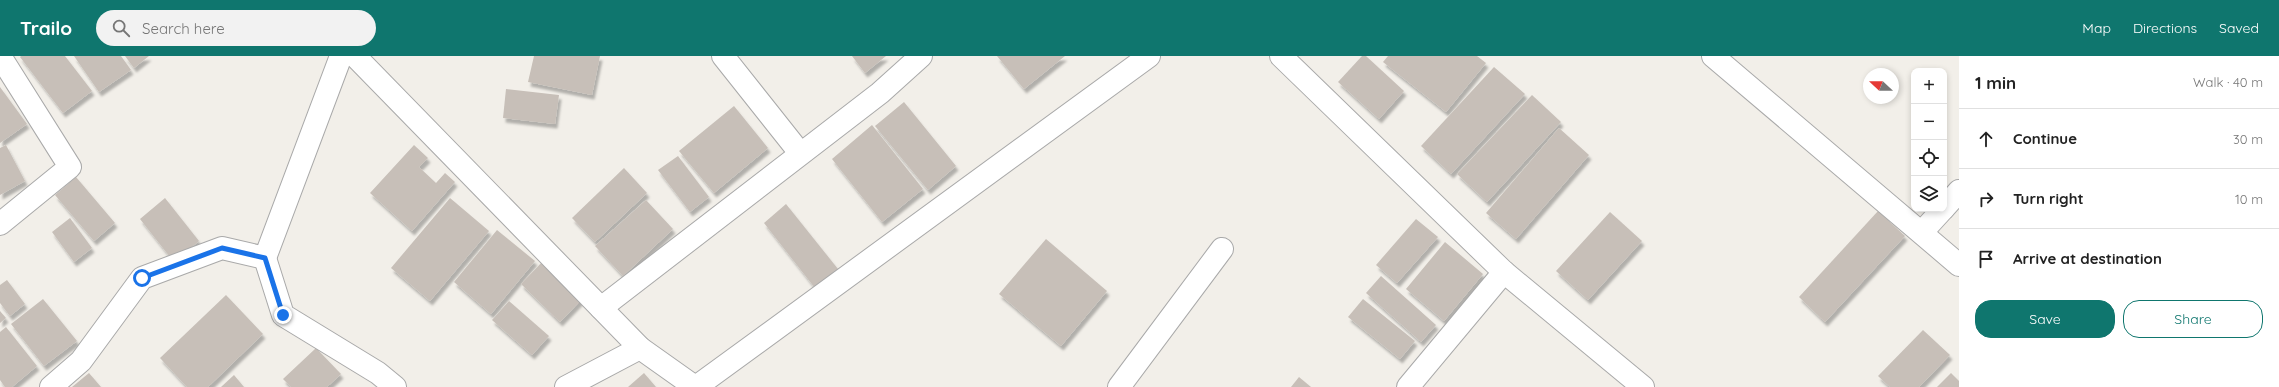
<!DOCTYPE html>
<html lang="en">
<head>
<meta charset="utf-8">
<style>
  :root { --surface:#fff; --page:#f2f2f2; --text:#222; --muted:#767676; --line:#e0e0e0; --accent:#0f766e }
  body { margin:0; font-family:Quicksand,sans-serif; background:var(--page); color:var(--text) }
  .controls { position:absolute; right:12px; top:12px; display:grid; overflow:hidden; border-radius:8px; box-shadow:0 2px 6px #0003 }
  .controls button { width:36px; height:36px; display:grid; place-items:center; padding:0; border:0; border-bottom:1px solid var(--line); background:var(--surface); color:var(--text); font:20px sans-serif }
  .compass { position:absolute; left:1863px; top:12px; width:36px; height:36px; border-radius:50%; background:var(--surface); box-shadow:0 2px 6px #0003; rotate:292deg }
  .stop { position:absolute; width:12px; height:12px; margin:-9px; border:3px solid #1a73e8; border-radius:50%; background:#fff }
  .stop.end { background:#1a73e8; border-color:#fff; box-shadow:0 1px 4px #0008 }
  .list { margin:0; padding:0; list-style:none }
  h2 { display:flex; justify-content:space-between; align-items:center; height:52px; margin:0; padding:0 16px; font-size:17px }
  h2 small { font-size:13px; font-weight:400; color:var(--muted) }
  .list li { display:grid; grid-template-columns:26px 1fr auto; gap:12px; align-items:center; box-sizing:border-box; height:60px; padding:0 16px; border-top:1px solid var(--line) }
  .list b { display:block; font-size:15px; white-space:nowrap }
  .list em { font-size:13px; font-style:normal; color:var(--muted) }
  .actions { display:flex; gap:8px; padding:12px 16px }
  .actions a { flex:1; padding:9px 0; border:1px solid var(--accent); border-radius:16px; text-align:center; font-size:14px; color:var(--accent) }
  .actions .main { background:var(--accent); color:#fff }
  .icon { flex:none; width:22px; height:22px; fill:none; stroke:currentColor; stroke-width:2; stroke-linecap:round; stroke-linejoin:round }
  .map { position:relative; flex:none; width:1959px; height:331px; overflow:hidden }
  header { display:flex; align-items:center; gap:24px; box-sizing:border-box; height:56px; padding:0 20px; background:var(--accent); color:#fff }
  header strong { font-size:19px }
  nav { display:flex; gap:22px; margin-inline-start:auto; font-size:14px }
  .search { width:280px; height:36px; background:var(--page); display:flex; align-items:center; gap:10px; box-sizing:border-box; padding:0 14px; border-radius:22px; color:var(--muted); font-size:15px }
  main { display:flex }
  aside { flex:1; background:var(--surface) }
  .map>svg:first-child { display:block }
</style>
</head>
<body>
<header>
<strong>Trailo</strong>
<div class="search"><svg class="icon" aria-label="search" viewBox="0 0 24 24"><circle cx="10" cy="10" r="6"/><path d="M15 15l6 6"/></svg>Search here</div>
<nav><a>Map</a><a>Directions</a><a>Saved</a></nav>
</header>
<main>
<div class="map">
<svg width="1959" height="331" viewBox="0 0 1959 331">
  <defs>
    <filter id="shadow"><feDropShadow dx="2.5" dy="4.5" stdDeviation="1" flood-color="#0004"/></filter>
  </defs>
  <rect width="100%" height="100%" fill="#f2efe9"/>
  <g fill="#c7bfb8" filter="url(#shadow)">
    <path d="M21 0H65L92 35 63 57 20 1Z"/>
    <path d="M74 0H121L131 14 99 36Z"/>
    <path d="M125 0H149L134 12Z"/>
    <path d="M534 0H600L592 39 528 26Z"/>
    <path d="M852 0H886L865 17Z"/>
    <path d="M997 0H1065L1024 33Z"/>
    <path d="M1362 0H1366L1404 35 1379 63 1338 26Z"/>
    <path d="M1388 0H1477L1486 7 1446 56 1383 6Z"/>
    <path d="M1494 11 1525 38 1451 118 1421 90Z"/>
    <path d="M0 31 27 68 0 87Z"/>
    <path d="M506 33 559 39 555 68 503 62Z"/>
    <path d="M1532 39 1561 66 1487 146 1457 118Z"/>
    <path d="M904 46 956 110 928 134 875 70Z"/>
    <path d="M734 50 768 92 714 137 679 95Z"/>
    <path d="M872 69 923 133 882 166 832 103Z"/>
    <path d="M1559 72 1589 99 1516 183 1486 157Z"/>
    <path d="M6 89 25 125 0 139V92Z"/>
    <path d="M414 89 428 102 419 111 436 127 445 117 455 126 412 175 370 137Z"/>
    <path d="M678 100 709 141 690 156 658 114Z"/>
    <path d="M624 112 647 137 595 186 572 162Z"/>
    <path d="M76 121 115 167 94 185 55 139Z"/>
    <path d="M165 142 199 185 174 206 140 163Z"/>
    <path d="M450 142 489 175 430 245 391 212Z"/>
    <path d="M646 144 673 173 623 220 595 190Z"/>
    <path d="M786 148 838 213 815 232 764 167Z"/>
    <path d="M1878 155 1905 180 1825 266 1799 241Z"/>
    <path d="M1610 156 1642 185 1588 244 1556 215Z"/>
    <path d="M70 162 92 192 74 206 52 176Z"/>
    <path d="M1416 163 1438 181 1397 227 1376 209Z"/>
    <path d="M497 174 535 205 491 258 454 226Z"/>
    <path d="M1046 183 1107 235 1061 290 999 238Z"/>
    <path d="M1445 186 1483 218 1444 265 1406 233Z"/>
    <path d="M544 204 583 242 560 266 521 228Z"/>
    <path d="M1381 220 1436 269 1421 286 1366 237Z"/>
    <path d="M7 224 25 248 10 260 0 247V229Z"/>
    <path d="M226 239 263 278 208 331H187L160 302Z"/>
    <path d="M43 243 77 285 44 310 11 268Z"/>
    <path d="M1363 243 1415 285 1400 303 1348 261Z"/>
    <path d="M509 245 549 280 532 299 492 264Z"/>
    <path d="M0 255 6 262 0 267Z"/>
    <path d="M6 271 37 310 12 331H5L0 324V276Z"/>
    <path d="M1923 274 1950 299 1919 331H1890L1878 320Z"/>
    <path d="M316 292 341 318 327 331H291L283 323Z"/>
    <path d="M89 317 101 331H72Z"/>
    <path d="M644 317 656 331H628Z"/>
    <path d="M1951 317 1959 325V331H1937Z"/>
    <path d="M234 319 244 331H221Z"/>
    <path d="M1299 321 1311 331H1291Z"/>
  </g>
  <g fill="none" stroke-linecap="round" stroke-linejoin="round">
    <defs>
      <g id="minor">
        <path d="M0 0 70 111 0 168"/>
        <path d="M355 0 640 292 695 331"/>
        <path d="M723 0 800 97"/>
        <path d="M1281 0 1504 216 1643 331"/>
        <path d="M1713 0 1959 209"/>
        <path d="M1944 152 1959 135"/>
        <path d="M1922 176 1943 153"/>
        <path d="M265 202 283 259 378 317 395 331"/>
        <path d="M601 252 880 37 921 0"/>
        <path d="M51 331 81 305 142 222 222 192 265 202 341 0"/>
        <path d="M566 331 640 292"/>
        <path d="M696 331 1149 0"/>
        <path d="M1119 331 1222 193"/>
        <path d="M1408 331 1504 216"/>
      </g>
    </defs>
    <use href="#minor" stroke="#a9a9a9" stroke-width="24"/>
    <use href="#minor" stroke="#fff" stroke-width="22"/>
  </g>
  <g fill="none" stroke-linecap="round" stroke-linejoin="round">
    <path stroke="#1a73e8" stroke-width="5" d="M142 222 222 192 265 202 283 259"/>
  </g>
</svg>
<div class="controls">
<button>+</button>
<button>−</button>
<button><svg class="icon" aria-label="locate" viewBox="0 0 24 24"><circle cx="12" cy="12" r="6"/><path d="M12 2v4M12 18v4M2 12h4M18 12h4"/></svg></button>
<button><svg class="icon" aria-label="layers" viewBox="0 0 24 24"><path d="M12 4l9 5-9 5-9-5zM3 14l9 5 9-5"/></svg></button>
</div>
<svg class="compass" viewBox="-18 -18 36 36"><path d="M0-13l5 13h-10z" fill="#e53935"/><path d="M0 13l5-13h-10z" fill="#767676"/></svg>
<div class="stop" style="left:142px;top:222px"></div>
<div class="stop end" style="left:283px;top:259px"></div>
</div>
<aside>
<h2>1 min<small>Walk · 40 m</small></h2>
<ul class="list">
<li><svg class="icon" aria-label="ahead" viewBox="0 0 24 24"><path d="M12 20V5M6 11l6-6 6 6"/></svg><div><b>Continue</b></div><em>30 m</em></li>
<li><svg class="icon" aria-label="right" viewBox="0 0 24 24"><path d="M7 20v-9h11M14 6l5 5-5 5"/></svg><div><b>Turn right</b></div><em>10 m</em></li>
<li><svg class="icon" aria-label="arrive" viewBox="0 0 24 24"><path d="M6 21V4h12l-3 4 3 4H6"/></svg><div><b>Arrive at destination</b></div></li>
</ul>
<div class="actions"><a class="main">Save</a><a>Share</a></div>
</aside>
</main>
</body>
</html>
